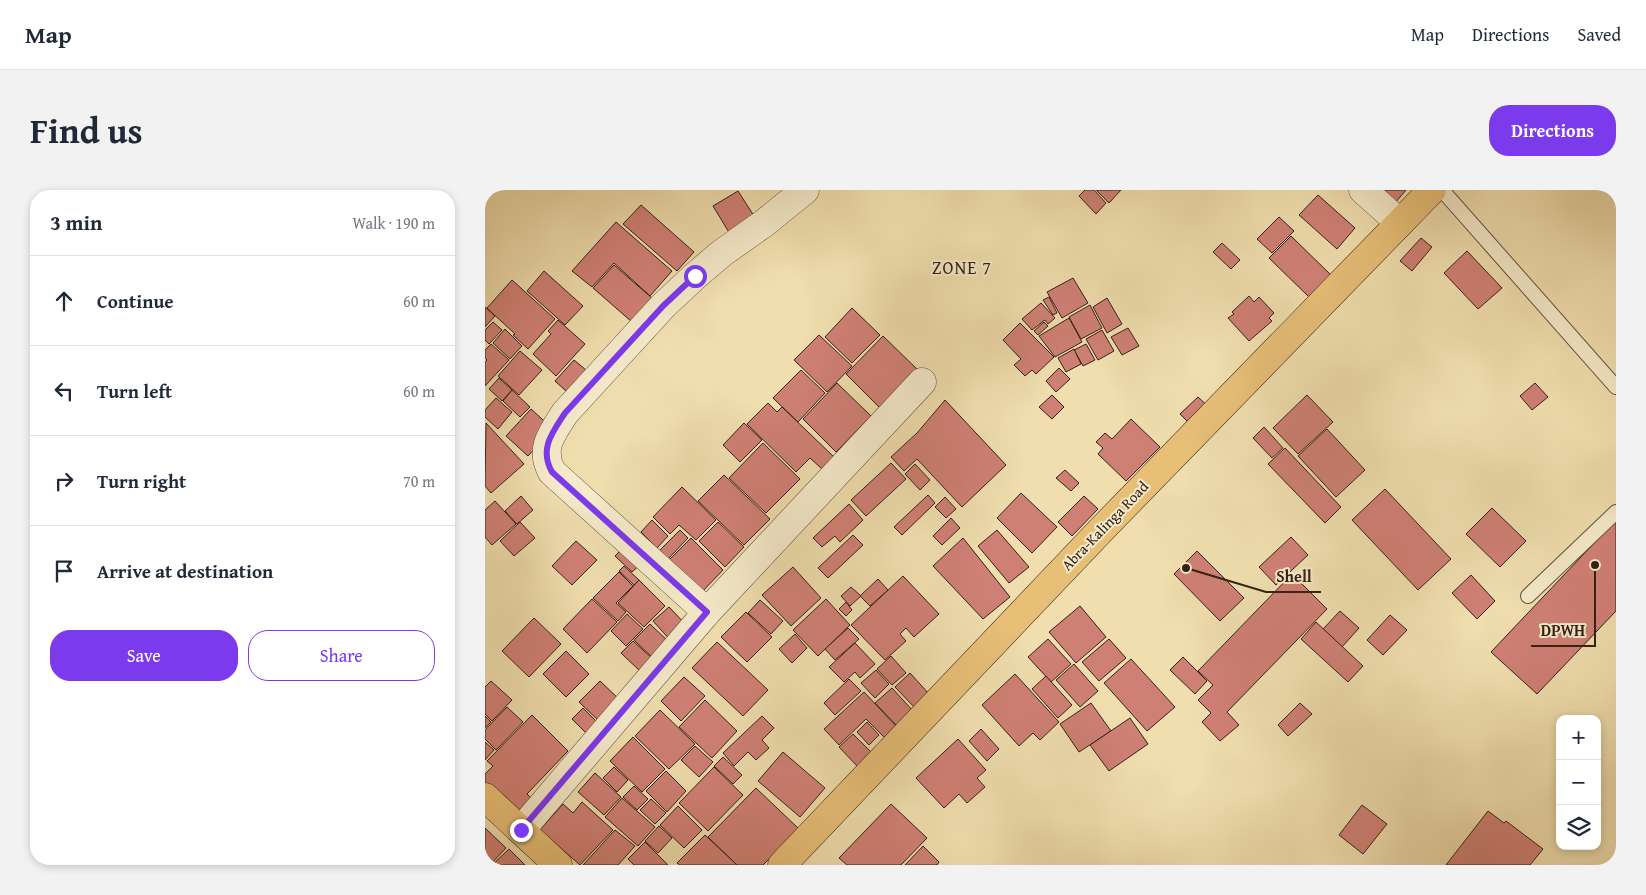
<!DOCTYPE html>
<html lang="en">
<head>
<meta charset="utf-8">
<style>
  :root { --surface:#fff; --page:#f2f2f3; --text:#1f2937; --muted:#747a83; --line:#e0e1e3; --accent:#7c3aed }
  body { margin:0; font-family:"Gentium Book Plus",serif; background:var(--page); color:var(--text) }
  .controls { position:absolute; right:15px; bottom:15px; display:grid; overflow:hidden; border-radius:10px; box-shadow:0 2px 8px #0003 }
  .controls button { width:45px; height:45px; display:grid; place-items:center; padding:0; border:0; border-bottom:1px solid var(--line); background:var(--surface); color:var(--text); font:25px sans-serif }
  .stop { position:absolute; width:15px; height:15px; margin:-11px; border:4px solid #7c3aed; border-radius:50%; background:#fff }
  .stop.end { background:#7c3aed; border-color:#fff; box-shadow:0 1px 5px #0008 }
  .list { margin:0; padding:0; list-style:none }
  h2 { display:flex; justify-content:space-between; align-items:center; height:65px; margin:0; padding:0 20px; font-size:21px }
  h2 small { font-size:16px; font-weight:400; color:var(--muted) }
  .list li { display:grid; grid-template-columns:32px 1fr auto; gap:15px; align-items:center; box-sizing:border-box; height:90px; padding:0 20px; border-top:1px solid var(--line) }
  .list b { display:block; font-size:19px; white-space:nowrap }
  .list em { font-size:16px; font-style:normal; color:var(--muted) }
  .actions { display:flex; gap:10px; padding:15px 20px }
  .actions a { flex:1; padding:11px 0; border:1px solid var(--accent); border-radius:20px; text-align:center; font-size:18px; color:var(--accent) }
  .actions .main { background:var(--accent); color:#fff }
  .icon { flex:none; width:28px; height:28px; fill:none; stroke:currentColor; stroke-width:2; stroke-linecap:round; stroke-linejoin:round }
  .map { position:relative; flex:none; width:1131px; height:675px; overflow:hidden; border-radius:20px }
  header { display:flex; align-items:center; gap:30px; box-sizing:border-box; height:70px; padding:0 25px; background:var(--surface); border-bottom:1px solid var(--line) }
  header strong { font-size:24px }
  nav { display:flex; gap:28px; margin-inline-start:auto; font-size:18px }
  .intro { display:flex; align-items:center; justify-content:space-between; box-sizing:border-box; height:120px; padding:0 30px }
  h1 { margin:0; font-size:35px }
  .button { padding:12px 22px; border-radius:20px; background:var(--accent); color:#fff; font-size:18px; font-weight:700 }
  main { display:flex; gap:30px; padding:0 30px }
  aside { flex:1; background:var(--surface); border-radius:20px; box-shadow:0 2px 8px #0003 }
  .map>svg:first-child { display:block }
</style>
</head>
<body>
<header>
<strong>Map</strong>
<nav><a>Map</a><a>Directions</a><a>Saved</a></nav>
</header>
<div class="intro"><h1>Find us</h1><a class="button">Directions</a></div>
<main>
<aside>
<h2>3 min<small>Walk · 190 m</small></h2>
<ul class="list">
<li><svg class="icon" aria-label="ahead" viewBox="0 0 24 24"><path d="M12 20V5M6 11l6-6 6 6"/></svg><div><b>Continue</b></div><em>60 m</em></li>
<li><svg class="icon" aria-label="left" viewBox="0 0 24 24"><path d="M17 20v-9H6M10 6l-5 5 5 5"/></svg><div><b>Turn left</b></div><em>60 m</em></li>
<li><svg class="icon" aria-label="right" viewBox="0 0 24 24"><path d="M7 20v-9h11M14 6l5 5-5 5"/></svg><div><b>Turn right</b></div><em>70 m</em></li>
<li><svg class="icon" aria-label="arrive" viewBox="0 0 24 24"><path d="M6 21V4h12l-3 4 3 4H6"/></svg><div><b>Arrive at destination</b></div></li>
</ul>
<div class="actions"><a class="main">Save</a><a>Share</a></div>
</aside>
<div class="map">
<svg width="1131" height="675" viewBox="0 0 1131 675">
  <rect width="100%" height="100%" fill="#f0deae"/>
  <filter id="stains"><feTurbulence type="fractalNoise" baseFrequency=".004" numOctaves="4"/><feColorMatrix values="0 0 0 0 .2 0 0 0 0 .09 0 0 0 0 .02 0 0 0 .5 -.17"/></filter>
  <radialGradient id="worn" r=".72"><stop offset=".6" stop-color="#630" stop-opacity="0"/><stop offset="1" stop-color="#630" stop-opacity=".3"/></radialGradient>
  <g fill="#cf8075" stroke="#352015">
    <path d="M600 0H609L621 13 611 24 594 6Z"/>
    <path d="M611 0H636L624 13Z"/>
    <path d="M895 0H921L905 19Z"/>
    <path d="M253 1 271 29 245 44 228 16Z"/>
    <path d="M833 5 870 38 852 59 814 25Z"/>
    <path d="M156 15 209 62 192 81 138 34Z"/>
    <path d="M794 27 809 41 787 63 772 49Z"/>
    <path d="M131 32 187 81 165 106 129 73 107 97 87 81Z"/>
    <path d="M806 46 846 85 824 107 784 68Z"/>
    <path d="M936 48 947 57 927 81 915 71Z"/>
    <path d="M737 53 755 70 746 79 728 62Z"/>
    <path d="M982 61 1017 98 993 119 959 83Z"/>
    <path d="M129 75 168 109 147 132 108 98Z"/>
    <path d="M59 81 98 116 80 135 42 101Z"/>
    <path d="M588 88 603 113 577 128 562 102Z"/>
    <path d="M27 90 70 129 43 159 28 145 30 144 2 118Z"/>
    <path d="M764 106 769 112 774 107 789 123 784 128 787 131 764 151 743 128 749 124 747 122Z"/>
    <path d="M564 107 572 123 568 125 558 110Z"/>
    <path d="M622 108 637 134 622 143 608 117Z"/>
    <path d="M556 113 570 128 563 134 560 130 547 140 537 129Z"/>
    <path d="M605 115 617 138 596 149 584 127Z"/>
    <path d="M0 117 10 126 0 137Z"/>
    <path d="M367 118 395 145 367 173 340 147Z"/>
    <path d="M584 128 597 152 570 167 554 146Z"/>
    <path d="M73 130 100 154 71 186 48 164 66 144 63 141Z"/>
    <path d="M8 132 17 140 4 154 0 150V140Z"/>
    <path d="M559 132 563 136 553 145 549 141Z"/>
    <path d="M535 133 569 167 551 184 547 180 540 186 529 175 536 169 518 150Z"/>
    <path d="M643 138 654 156 637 165 626 147Z"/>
    <path d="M20 139 37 156 25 169 8 153Z"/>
    <path d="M617 140 629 161 613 170 601 149Z"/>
    <path d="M334 145 367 176 342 202 309 170Z"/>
    <path d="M398 146 434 181 396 219 361 184Z"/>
    <path d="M6 154 24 170 0 196V172L2 170 0 168V160Z"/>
    <path d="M601 154 610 170 598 176 589 160Z"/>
    <path d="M589 159 596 174 581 182 573 168Z"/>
    <path d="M35 161 57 180 34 205 13 186Z"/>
    <path d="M89 170 101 180 81 201 70 191Z"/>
    <path d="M574 178 585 189 571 202 561 191Z"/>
    <path d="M316 180 340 203 313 232 288 208Z"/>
    <path d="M14 188 27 200 17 211 4 199Z"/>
    <path d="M352 193 386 226 351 262 318 229Z"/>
    <path d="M1050 193 1063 207 1047 220 1035 206Z"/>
    <path d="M27 200 45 217 35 227 18 211Z"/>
    <path d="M567 205 579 217 567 229 554 217Z"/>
    <path d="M822 205 848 232 813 264 788 238Z"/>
    <path d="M713 207 726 219 708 237 695 224Z"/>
    <path d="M11 208 27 222 13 239 0 227V220Z"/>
    <path d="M460 210 521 275 477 317 432 269 419 281 406 267 432 243Z"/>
    <path d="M283 213 292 222 297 217 349 267 337 279 325 268 311 282 262 234Z"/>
    <path d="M46 219 68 239 43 266 21 246Z"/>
    <path d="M646 229 675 257 641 291 613 264 618 258 611 252 620 243 627 249Z"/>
    <path d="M1 233 39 274 6 303 0 296Z"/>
    <path d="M259 233 277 250 255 272 238 255Z"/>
    <path d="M779 237 798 258 787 268 768 248Z"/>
    <path d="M842 239 880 280 851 307 813 266Z"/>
    <path d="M278 253 315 289 281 323 244 288Z"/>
    <path d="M800 258 856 317 840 333 783 274Z"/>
    <path d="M406 273 421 289 381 326 366 310Z"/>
    <path d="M430 274 445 290 435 300 420 284Z"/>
    <path d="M580 280 594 293 586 301 571 288Z"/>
    <path d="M239 285 285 329 259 355 213 311Z"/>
    <path d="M197 297 231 330 211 350 194 335 185 344 168 327Z"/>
    <path d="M900 299 966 369 933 400 867 330Z"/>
    <path d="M536 303 572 337 547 363 512 328Z"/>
    <path d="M443 305 450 313 417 345 409 337Z"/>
    <path d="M36 306 48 320 32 334 20 321Z"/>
    <path d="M599 306 613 319 587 346 573 332Z"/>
    <path d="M460 307 471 319 461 328 450 317Z"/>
    <path d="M10 311 31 334 7 355 0 347V320Z"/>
    <path d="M364 314 378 330 355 352 350 346 337 357 328 348Z"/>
    <path d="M1007 318 1041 351 1015 377 981 344Z"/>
    <path d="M466 328 475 338 457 355 448 346Z"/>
    <path d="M167 330 183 346 172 358 156 342Z"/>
    <path d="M1131 330V421L1052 504 1006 462Z"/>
    <path d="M35 332 50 348 29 366 15 351Z"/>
    <path d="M233 332 259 357 240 377 214 351Z"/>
    <path d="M195 340 203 348 182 370 173 362Z"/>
    <path d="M512 340 544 377 524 393 493 356Z"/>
    <path d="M368 345 378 355 343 388 333 378Z"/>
    <path d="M806 347 823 365 791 395 774 377Z"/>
    <path d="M206 348 238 380 216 403 183 371Z"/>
    <path d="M478 348 525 407 498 429 448 376Z"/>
    <path d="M91 351 112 370 87 395 67 376Z"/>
    <path d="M140 356 157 373 147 382 130 366Z"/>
    <path d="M712 361 759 408 735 431 689 384Z"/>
    <path d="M139 376 154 390 149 395 134 381Z"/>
    <path d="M308 377 336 408 306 436 277 405Z"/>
    <path d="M134 382 148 396 131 413 141 422 133 431 108 408Z"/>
    <path d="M807 384 842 419 742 522 754 535 735 551 717 532 726 523 713 510 728 495 713 481Z"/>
    <path d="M986 385 1010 411 992 429 967 403Z"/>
    <path d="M418 386 454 424 429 447 421 438 415 444 421 451 400 470 366 435Z"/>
    <path d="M393 389 403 400 385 416 375 406Z"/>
    <path d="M154 390 180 416 159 437 133 413Z"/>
    <path d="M366 397 376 406 365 416 356 406Z"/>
    <path d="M107 409 132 432 102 463 78 439Z"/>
    <path d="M341 409 365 435 333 466 308 440Z"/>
    <path d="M275 410 298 431 286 444 263 423Z"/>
    <path d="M361 412 367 420 361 426 354 419Z"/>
    <path d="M595 416 621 447 591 473 564 442Z"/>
    <path d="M184 417 203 437 187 452 168 431Z"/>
    <path d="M855 421 874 438 857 457 838 439Z"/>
    <path d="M261 422 287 447 262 472 236 447Z"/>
    <path d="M142 424 158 439 141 456 126 441Z"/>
    <path d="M905 425 922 440 898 465 882 450Z"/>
    <path d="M49 428 76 454 44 487 17 461Z"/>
    <path d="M831 432 878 476 863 492 816 449Z"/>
    <path d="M165 434 185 453 169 469 149 450Z"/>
    <path d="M363 438 374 449 350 470 340 459Z"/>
    <path d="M310 444 322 458 307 473 294 459Z"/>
    <path d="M563 449 586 474 566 492 543 467Z"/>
    <path d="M624 449 641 468 614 491 597 472Z"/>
    <path d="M148 451 168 469 156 482 136 463Z"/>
    <path d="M232 452 283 500 258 526 207 478Z"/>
    <path d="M370 453 390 474 375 488 370 482 359 492 344 477Z"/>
    <path d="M81 461 104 484 81 507 58 484Z"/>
    <path d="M406 466 421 483 407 495 392 479Z"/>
    <path d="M698 467 722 491 710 504 685 480Z"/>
    <path d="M646 469 690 517 662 541 619 493Z"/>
    <path d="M589 474 613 501 595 517 571 490Z"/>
    <path d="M391 480 404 494 390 508 376 493Z"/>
    <path d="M425 483 445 505 431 519 410 497Z"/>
    <path d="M530 484 574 532 555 550 548 543 534 556 497 515Z"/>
    <path d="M561 486 587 515 573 528 547 499Z"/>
    <path d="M199 487 220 506 196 531 176 511Z"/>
    <path d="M364 489 376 501 350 525 339 513Z"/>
    <path d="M6 491 27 510 7 531 0 524V497Z"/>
    <path d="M115 491 136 511 115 532 94 512Z"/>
    <path d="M407 498 429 522 413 537 390 513Z"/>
    <path d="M379 502 412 537 400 548 381 529 354 555 339 539Z"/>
    <path d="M220 510 252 541 227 568 194 537Z"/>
    <path d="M606 513 626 541 594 562 575 534Z"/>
    <path d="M815 513 827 524 803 546 793 535Z"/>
    <path d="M22 517 38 532 11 560 0 549V540Z"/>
    <path d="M98 518 116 536 105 547 87 529Z"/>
    <path d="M175 520 210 554 184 579 150 546Z"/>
    <path d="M47 525 83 561 42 604 52 614 38 630 0 593V584L8 576 2 571Z"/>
    <path d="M0 526 6 532 0 538Z"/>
    <path d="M277 526 289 538 277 550 284 558 271 570 263 562 249 576 238 563Z"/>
    <path d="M645 528 663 554 624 581 605 555Z"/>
    <path d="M382 532 394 545 384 555 372 542Z"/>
    <path d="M496 539 514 559 502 571 484 551Z"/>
    <path d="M368 544 388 564 374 578 354 557Z"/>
    <path d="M148 547 180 579 157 602 125 571Z"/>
    <path d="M473 549 501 580 492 588 500 597 482 613 474 604 459 618 431 588Z"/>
    <path d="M0 552 9 560 0 570Z"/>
    <path d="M210 556 228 572 214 587 196 570Z"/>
    <path d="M298 562 340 598 315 627 273 591Z"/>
    <path d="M238 567 257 585 248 594 229 576Z"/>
    <path d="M129 577 143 590 132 602 118 588Z"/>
    <path d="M229 577 258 605 223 641 194 613Z"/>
    <path d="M181 581 201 601 182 622 161 601Z"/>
    <path d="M110 583 136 607 119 625 93 602Z"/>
    <path d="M149 596 163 609 152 620 138 607Z"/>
    <path d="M271 598 314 639 278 675H252L223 647Z"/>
    <path d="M137 608 170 637 153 656 120 627Z"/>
    <path d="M166 609 181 623 170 634 155 620Z"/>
    <path d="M97 612 128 640 95 675 70 653 67 656 52 643 78 614 88 623Z"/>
    <path d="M406 614 442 648 416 675H362L354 668Z"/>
    <path d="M877 615 902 634 878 664 854 645Z"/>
    <path d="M193 616 217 640 199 658 175 635Z"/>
    <path d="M1003 621 1019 633 1021 631 1058 659 1045 675H961Z"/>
    <path d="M174 636 187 648 173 663 160 651Z"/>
    <path d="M0 638 21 658 5 675H0Z"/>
    <path d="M130 640 150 656 133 675H98Z"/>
    <path d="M220 645 252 675H195L192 673Z"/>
    <path d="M160 652 183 675H149L143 669Z"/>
    <path d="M438 656 454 672 452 675H420Z"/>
    <path d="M24 659 40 675H7Z"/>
  </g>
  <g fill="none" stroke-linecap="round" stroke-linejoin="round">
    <defs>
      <g id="lane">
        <path d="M957 0 1131 197"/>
        <path d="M1043 406 1131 322"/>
      </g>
      <g id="street">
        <path d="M878 0 915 33"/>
        <path d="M222 422 67 282C54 259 67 243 80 223L178 116 210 86 237 63 278 34 320 0"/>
        <path d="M36 640 222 422 437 192"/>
      </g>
      <g id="primary">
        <path d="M0 607 73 675"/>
        <path d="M297 675 617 339 947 0"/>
      </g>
    </defs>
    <use href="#lane" stroke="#64503b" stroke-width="16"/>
    <use href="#street" stroke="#64503b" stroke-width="29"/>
    <use href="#primary" stroke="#352015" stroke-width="29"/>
    <use href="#lane" stroke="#f5eaca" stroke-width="14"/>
    <use href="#street" stroke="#f5eaca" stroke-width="28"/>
    <use href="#primary" stroke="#e8bf77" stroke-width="28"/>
  </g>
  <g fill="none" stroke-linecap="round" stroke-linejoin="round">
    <path stroke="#7c3aed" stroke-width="6" d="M36 640 222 422 67 282C54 259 67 243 80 223L178 116 210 86"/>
  </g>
  <g text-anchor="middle" stroke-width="4" stroke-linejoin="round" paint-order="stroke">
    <g font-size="15" fill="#352015" stroke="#f5eaca">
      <text transform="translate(620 336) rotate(-46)" y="5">Abra-Kalinga Road</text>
    </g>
    <g font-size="18" letter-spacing="1" fill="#352015" stroke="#f5eaca">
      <text x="477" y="84">ZONE 7</text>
    </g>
  </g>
  <path fill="none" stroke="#352015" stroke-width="2" d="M701 378L781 402H836M1110 375L1110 456H1046"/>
  <g fill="#352015" stroke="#f5eaca" stroke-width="2">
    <circle cx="701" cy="378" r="5"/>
    <circle cx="1110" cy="375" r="5"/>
  </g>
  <g font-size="16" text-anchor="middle" font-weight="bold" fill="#352015" stroke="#f5eaca" stroke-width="4" stroke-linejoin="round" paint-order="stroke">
    <text x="809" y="392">Shell</text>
    <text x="1078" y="446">DPWH</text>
  </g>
  <rect width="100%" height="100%" filter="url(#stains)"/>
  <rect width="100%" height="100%" fill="url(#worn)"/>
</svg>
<div class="controls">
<button>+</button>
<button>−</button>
<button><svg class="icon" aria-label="layers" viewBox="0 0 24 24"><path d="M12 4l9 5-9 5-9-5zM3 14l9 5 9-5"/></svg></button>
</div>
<div class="stop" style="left:210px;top:86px"></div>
<div class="stop end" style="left:36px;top:640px"></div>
</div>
</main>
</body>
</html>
